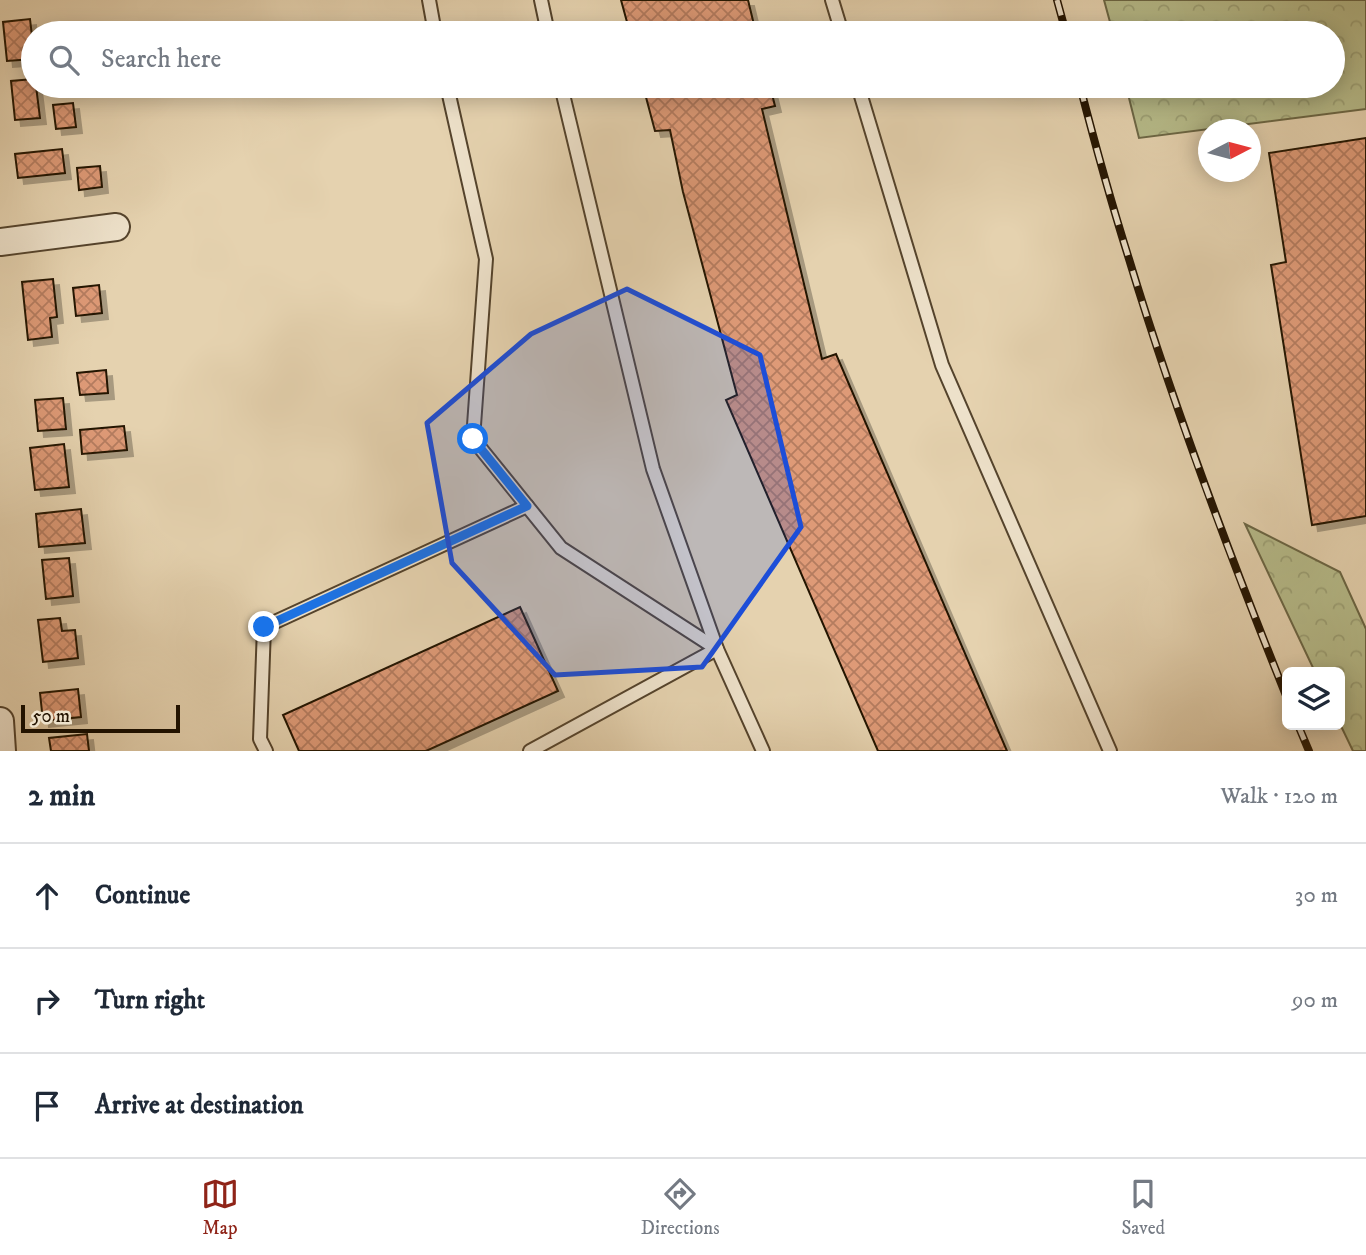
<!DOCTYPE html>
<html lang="en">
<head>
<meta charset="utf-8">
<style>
  :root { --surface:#fff; --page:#f2f2f3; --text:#1f2937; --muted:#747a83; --line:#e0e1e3; --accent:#8f2418 }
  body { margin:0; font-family:"IM FELL DW Pica",serif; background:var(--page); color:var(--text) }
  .controls { position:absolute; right:21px; bottom:21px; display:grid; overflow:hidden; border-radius:10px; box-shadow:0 4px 18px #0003 }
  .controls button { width:63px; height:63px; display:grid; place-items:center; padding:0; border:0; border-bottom:2px solid var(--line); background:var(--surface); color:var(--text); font:35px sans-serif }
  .compass { position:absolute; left:1198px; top:119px; width:63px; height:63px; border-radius:50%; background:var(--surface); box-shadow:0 4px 18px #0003; rotate:84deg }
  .scale { position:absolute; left:21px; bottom:18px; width:159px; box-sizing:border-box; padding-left:7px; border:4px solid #231300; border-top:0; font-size:19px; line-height:24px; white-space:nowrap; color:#231300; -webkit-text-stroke:5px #eee2cb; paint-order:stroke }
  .stop { position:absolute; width:21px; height:21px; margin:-16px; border:5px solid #1a73e8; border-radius:50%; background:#fff }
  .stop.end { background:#1a73e8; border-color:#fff; box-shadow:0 2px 7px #0008 }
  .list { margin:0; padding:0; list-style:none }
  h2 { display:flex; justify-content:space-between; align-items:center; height:91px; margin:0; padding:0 28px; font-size:30px }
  h2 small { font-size:23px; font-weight:400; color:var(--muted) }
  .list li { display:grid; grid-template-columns:46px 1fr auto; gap:21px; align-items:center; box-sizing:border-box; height:105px; padding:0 28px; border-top:2px solid var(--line) }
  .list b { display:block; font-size:26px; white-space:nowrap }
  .list em { font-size:23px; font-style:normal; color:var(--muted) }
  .icon { flex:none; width:38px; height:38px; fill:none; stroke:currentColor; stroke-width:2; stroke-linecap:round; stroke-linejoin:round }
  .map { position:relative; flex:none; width:1366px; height:751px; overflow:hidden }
  .search { position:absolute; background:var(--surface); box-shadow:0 4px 18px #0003; left:21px; right:21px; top:21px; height:77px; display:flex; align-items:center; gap:18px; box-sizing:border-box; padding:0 24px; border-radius:38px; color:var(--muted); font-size:26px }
  .sheet { height:406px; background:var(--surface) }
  nav { display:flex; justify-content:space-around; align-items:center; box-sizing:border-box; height:98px; border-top:2px solid var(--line); background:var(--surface); font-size:19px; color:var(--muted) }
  nav a { display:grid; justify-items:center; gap:4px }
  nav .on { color:var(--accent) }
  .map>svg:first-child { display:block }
</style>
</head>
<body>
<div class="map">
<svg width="1366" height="751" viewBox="0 0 1366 751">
  <defs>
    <pattern id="forest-crowns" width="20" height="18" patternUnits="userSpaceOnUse" patternTransform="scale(1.75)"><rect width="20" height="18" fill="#b6bb8a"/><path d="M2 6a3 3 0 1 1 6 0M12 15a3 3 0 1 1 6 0" fill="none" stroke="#9ca075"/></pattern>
    <pattern id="building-cross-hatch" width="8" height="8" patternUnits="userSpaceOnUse" patternTransform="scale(1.75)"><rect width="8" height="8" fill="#de9a77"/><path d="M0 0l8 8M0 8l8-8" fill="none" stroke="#b47c5f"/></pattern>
    <filter id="shadow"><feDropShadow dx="6" dy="6" stdDeviation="0" flood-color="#0004"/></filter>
  </defs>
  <rect width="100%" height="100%" fill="#e5d2af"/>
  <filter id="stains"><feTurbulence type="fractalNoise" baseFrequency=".00286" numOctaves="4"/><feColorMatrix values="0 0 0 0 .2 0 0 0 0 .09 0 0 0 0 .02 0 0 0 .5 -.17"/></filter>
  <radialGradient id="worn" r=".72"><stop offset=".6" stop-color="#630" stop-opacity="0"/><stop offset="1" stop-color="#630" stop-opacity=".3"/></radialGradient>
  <g fill="url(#forest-crowns)" stroke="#6c6745" stroke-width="2">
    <path d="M1104 0H1366V109L1139 138 1126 86H1333V33H1113Z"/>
    <path d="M1245 524 1340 572 1366 629V751H1353L1340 724V672H1315Z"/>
  </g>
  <g fill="url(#building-cross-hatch)" stroke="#231300" stroke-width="2" filter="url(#shadow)">
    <path d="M621 0H748L756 33H630Z"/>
    <path d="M30 19 32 36H33V59L7 61 3 22Z"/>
    <path d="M33 79V86H36L40 118 15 120 11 81Z"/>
    <path d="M643 86H770L775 106 762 109 822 359 836 354 1007 751H878L726 400 737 395 683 192 670 130 655 131Z"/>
    <path d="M73 103 76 127 56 129 53 105Z"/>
    <path d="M1366 138V516L1312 525 1271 265 1286 262 1269 153Z"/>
    <path d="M62 149 65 173 18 178 15 154Z"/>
    <path d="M100 166 102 187 79 190 77 168Z"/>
    <path d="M53 279 57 317 50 318 52 337 28 340 22 282Z"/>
    <path d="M99 285 102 313 76 316 73 288Z"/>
    <path d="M106 370 108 393 80 395 77 373Z"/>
    <path d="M63 398 66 429 38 431 35 400Z"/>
    <path d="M124 426 127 450 82 454 80 430Z"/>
    <path d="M64 444 69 487 35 490 30 448Z"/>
    <path d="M81 509 85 543 39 547 36 514Z"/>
    <path d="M69 558 73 596 46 599 42 560Z"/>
    <path d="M520 607 558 691 426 751H299L283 715Z"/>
    <path d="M60 618 62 631 75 630 78 658 43 662 38 620Z"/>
    <path d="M78 689 81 717 43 721 40 693Z"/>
    <path d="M87 734 89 751H51L49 738Z"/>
  </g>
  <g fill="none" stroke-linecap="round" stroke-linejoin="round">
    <defs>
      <g id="lane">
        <path d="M429 0 435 33"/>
        <path d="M541 0 548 33"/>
        <path d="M832 0 842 33"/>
        <path d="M447 86 486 259 473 439 561 548 717 649 530 751"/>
        <path d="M561 86 653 469 717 649 763 751"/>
        <path d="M858 86 942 365 1110 751"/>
        <path d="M266 751 260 739 264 627 527 506"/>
      </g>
      <g id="street">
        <path d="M0 242 116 227"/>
        <path d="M0 721 2 751"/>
      </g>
    </defs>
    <use href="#lane" stroke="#54432c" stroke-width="16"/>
    <use href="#street" stroke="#54432c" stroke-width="30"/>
    <use href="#lane" stroke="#eee2cb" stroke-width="12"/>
    <use href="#street" stroke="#eee2cb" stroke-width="26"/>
    <defs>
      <g id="rail">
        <path d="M1057 0 1066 33"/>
        <path d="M1080 86C1095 144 1111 202 1129 259 1174 408 1229 554 1287 698"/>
        <path d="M1298 725 1309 751"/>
      </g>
    </defs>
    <use href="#rail" stroke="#231300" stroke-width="8"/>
    <use href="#rail" stroke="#eee2cb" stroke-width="5" stroke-dasharray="16" stroke-linecap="butt"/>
  </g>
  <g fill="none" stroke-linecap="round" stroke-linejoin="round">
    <path stroke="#1a73e8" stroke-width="9" d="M264 627 527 506 473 439"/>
  </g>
  <path fill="#1d4ed8" fill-opacity="0.2" stroke="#1d4ed8" stroke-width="5" stroke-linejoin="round" d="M627 289 760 355 801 527 702 667 555 675 452 563 427 423 531 334Z"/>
  <rect width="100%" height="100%" filter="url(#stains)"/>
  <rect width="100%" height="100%" fill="url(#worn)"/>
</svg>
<div class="controls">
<button><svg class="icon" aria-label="layers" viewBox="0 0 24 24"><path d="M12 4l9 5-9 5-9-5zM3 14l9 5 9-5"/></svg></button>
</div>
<svg class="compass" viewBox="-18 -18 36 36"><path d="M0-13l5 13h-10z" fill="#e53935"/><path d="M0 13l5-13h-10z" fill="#747a83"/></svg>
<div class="scale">50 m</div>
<div class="stop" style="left:473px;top:439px"></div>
<div class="stop end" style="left:264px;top:627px"></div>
<div class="search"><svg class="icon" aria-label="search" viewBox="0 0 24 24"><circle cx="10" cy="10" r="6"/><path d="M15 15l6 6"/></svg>Search here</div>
</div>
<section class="sheet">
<h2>2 min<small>Walk · 120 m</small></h2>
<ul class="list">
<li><svg class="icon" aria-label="ahead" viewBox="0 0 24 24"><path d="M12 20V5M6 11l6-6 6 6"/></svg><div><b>Continue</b></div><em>30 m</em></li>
<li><svg class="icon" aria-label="right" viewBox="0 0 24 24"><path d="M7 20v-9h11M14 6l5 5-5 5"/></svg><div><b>Turn right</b></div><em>90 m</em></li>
<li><svg class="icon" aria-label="arrive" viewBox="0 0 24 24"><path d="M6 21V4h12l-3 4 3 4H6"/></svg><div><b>Arrive at destination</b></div></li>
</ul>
</section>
<nav>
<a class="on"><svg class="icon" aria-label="map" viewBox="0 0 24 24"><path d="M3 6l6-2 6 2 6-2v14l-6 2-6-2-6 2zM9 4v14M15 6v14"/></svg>Map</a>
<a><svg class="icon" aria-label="directions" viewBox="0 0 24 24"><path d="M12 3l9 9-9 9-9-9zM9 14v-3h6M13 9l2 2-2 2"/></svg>Directions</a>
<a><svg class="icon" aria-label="saved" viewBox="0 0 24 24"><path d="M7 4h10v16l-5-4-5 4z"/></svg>Saved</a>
</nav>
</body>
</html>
